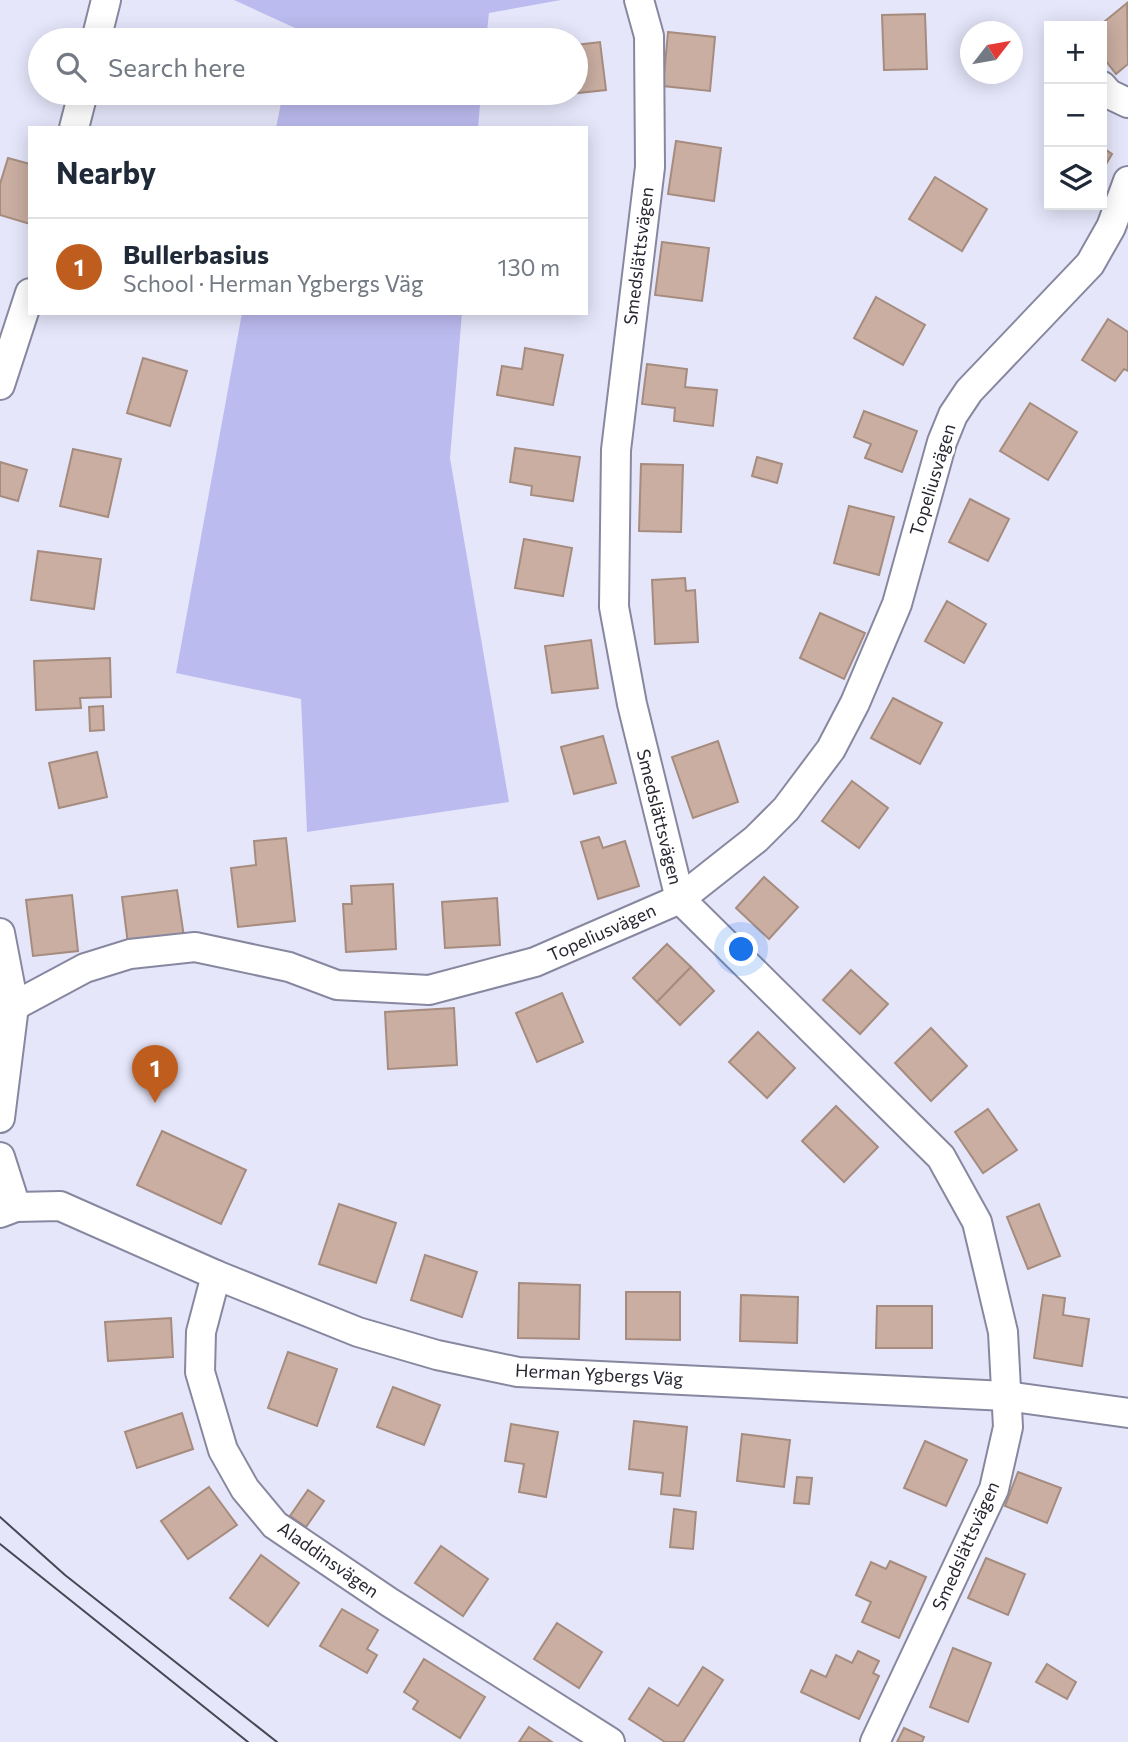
<!DOCTYPE html>
<html lang="en">
<head>
<meta charset="utf-8">
<style>
  :root { --surface:#fff; --page:#f6f6f7; --text:#1f2937; --muted:#747a83; --line:#e0e1e3; --accent:#be5d1d }
  body { margin:0; font-family:Commissioner,sans-serif; background:var(--page); color:var(--text) }
  .controls { position:absolute; right:21px; top:21px; display:grid; overflow:hidden; border-radius:0px; box-shadow:0 4px 18px #0003 }
  .controls button { width:63px; height:63px; display:grid; place-items:center; padding:0; border:0; border-bottom:2px solid var(--line); background:var(--surface); color:var(--text); font:35px sans-serif }
  .compass { position:absolute; left:960px; top:21px; width:63px; height:63px; border-radius:50%; background:var(--surface); box-shadow:0 4px 18px #0003; rotate:59deg }
  .you { position:absolute; left:742px; top:950px; width:24px; height:24px; margin:-18px; border:5px solid #fff; border-radius:50%; background:#1a73e8; box-shadow:0 0 0 10px #1a73e833 }
  .badge { display:grid; place-items:center; width:46px; height:46px; border-radius:50%; background:var(--accent); color:#fff; font-size:23px; font-weight:700 }
  .pin { position:absolute; translate:-50% -58px; filter:drop-shadow(0 2px 4px #0008) }
  .pin::after { content:''; position:absolute; top:37px; width:24px; height:21px; background:inherit; clip-path:polygon(0 0,100% 0,50% 100%) }
  .list { margin:0; padding:0; list-style:none }
  h2 { display:flex; justify-content:space-between; align-items:center; height:91px; margin:0; padding:0 28px; font-size:30px }
  h2 small { font-size:23px; font-weight:400; color:var(--muted) }
  .list li { display:grid; grid-template-columns:46px 1fr auto; gap:21px; align-items:center; box-sizing:border-box; height:98px; padding:0 28px; border-top:2px solid var(--line) }
  .list b { display:block; font-size:26px; white-space:nowrap }
  .list p { margin:0; font-size:23px; white-space:nowrap; color:var(--muted) }
  .list em { font-size:23px; font-style:normal; color:var(--muted) }
  .icon { flex:none; width:38px; height:38px; fill:none; stroke:currentColor; stroke-width:2; stroke-linecap:round; stroke-linejoin:round }
  .map { position:relative; flex:none; width:1128px; height:1742px; overflow:hidden }
  .search { position:absolute; background:var(--surface); box-shadow:0 4px 18px #0003; left:28px; top:28px; width:560px; height:77px; display:flex; align-items:center; gap:18px; box-sizing:border-box; padding:0 24px; border-radius:38px; color:var(--muted); font-size:26px }
  .panel { position:absolute; background:var(--surface); box-shadow:0 4px 18px #0003; left:28px; top:126px; width:560px; height:189px; border-radius:0px }
  .map>svg:first-child { display:block }
</style>
</head>
<body>
<div class="map">
<svg width="1128" height="1742" viewBox="0 0 1128 1742">
  <rect width="100%" height="100%" fill="#e6e6fb"/>
  <g fill="#bcbbef">
    <path d="M234 0H561L489 13 486 40H293L295 28Z"/>
    <path d="M283 93H481L478 128H276Z"/>
    <path d="M242 313H462L450 458 509 802 307 832 301 699 176 673Z"/>
  </g>
  <g fill="#c9aea1" stroke="#a58c7f" stroke-width="2">
    <path d="M1127 3 1128 64 1116 74 1102 56V26H1099Z"/>
    <path d="M925 14 927 69 884 70 882 15Z"/>
    <path d="M668 32 715 37 710 91 663 86Z"/>
    <path d="M600 42 606 90 560 95V93H576V45Z"/>
    <path d="M676 141 721 148 714 201 668 194Z"/>
    <path d="M1102 147 1112 154 1102 171Z"/>
    <path d="M8 158 30 164V224L0 215V184Z"/>
    <path d="M935 177 987 209 962 251 909 219Z"/>
    <path d="M662 242 709 248 702 301 655 295Z"/>
    <path d="M876 297 925 325 903 365 854 338Z"/>
    <path d="M1108 319 1128 332V371L1124 369 1115 381 1082 360Z"/>
    <path d="M525 348 563 355 553 405 497 395 502 366 522 369Z"/>
    <path d="M143 358 187 371 170 426 127 413Z"/>
    <path d="M647 364 687 369 685 387 717 390 713 426 674 421 675 408 642 404Z"/>
    <path d="M1030 403 1077 432 1048 480 1000 451Z"/>
    <path d="M864 411 917 431 902 472 865 458 871 444 854 437Z"/>
    <path d="M515 448 580 457 573 501 531 495 532 486 510 482Z"/>
    <path d="M73 449 121 459 108 517 60 506Z"/>
    <path d="M757 457 782 464 777 483 752 476Z"/>
    <path d="M0 462 27 470 18 501 0 496Z"/>
    <path d="M641 464 683 465 681 532 639 531Z"/>
    <path d="M970 499 1009 519 988 561 949 542Z"/>
    <path d="M849 506 894 517 879 575 834 563Z"/>
    <path d="M524 539 572 548 563 596 515 588Z"/>
    <path d="M38 551 101 559 94 609 31 600Z"/>
    <path d="M685 578 686 591 695 590 698 642 655 644 652 580Z"/>
    <path d="M947 601 986 624 964 663 925 641Z"/>
    <path d="M820 613 865 633 844 679 800 658Z"/>
    <path d="M591 640 598 688 552 693 545 646Z"/>
    <path d="M110 658 111 697 80 698 81 708 36 710 34 661Z"/>
    <path d="M893 698 942 723 920 764 871 738Z"/>
    <path d="M103 706 104 730 90 731 89 707Z"/>
    <path d="M603 736 616 783 574 794 561 747Z"/>
    <path d="M718 741 738 802 693 818 672 757Z"/>
    <path d="M97 752 107 797 59 808 49 763Z"/>
    <path d="M852 781 888 808 859 848 822 821Z"/>
    <path d="M599 837 603 848 625 841 639 886 598 899 581 842Z"/>
    <path d="M286 838 295 921 238 927 231 868 256 865 254 841Z"/>
    <path d="M764 877 798 907 769 939 736 908Z"/>
    <path d="M393 884 396 949 346 952 343 904H352L351 886Z"/>
    <path d="M177 890 184 937 128 944 122 897Z"/>
    <path d="M72 895 78 951 33 956 26 900Z"/>
    <path d="M497 898 500 945 445 948 442 902Z"/>
    <path d="M667 944 691 967 657 1002 633 978Z"/>
    <path d="M691 967 714 991 680 1025 657 1002Z"/>
    <path d="M851 970 888 1004 860 1034 823 1000Z"/>
    <path d="M562 993 583 1042 537 1062 516 1013Z"/>
    <path d="M454 1008 457 1065 388 1069 385 1012Z"/>
    <path d="M931 1028 967 1066 931 1101 895 1063Z"/>
    <path d="M758 1032 795 1068 767 1098 729 1062Z"/>
    <path d="M836 1106 878 1147 844 1182 802 1141Z"/>
    <path d="M988 1109 1017 1150 983 1173 955 1132Z"/>
    <path d="M162 1131 246 1170 221 1224 137 1185Z"/>
    <path d="M339 1204 396 1223 376 1283 319 1264Z"/>
    <path d="M1039 1204 1060 1256 1028 1269 1007 1217Z"/>
    <path d="M425 1255 477 1272 462 1317 411 1300Z"/>
    <path d="M519 1283 580 1285 579 1339 518 1338Z"/>
    <path d="M626 1292H680V1340L626 1339Z"/>
    <path d="M741 1295 798 1297 797 1343 740 1341Z"/>
    <path d="M1043 1295 1065 1298 1063 1315 1089 1319 1082 1366 1034 1358Z"/>
    <path d="M877 1306H932V1348H876Z"/>
    <path d="M171 1318 173 1357 108 1361 105 1322Z"/>
    <path d="M288 1352 337 1369 317 1426 268 1408Z"/>
    <path d="M393 1387 440 1405 424 1445 377 1427Z"/>
    <path d="M182 1413 193 1449 137 1468 125 1432Z"/>
    <path d="M634 1421 687 1427 680 1496 661 1494 663 1473 629 1469Z"/>
    <path d="M511 1424 558 1432 546 1497 519 1492 524 1464 505 1461Z"/>
    <path d="M742 1434 790 1440 784 1487 737 1481Z"/>
    <path d="M925 1441 967 1460 946 1506 904 1488Z"/>
    <path d="M1018 1472 1061 1488 1047 1523 1005 1506Z"/>
    <path d="M797 1477 812 1478 809 1504 794 1503Z"/>
    <path d="M209 1487 237 1525 188 1559 161 1521Z"/>
    <path d="M308 1490 324 1501 306 1527 290 1516Z"/>
    <path d="M674 1509 696 1512 693 1549 670 1547Z"/>
    <path d="M441 1546 488 1579 463 1616 415 1583Z"/>
    <path d="M261 1555 299 1583 268 1626 230 1598Z"/>
    <path d="M986 1558 1025 1574 1008 1615 968 1598Z"/>
    <path d="M890 1561 926 1577 899 1638 862 1622 871 1602 856 1595 871 1562 886 1569Z"/>
    <path d="M342 1609 378 1630 367 1649 377 1655 367 1673 320 1646Z"/>
    <path d="M557 1623 602 1652 579 1688 534 1659Z"/>
    <path d="M953 1648 991 1663 968 1722 930 1707Z"/>
    <path d="M858 1651 879 1661 873 1673 879 1676 859 1719 801 1692 811 1670 826 1677 836 1655 852 1663Z"/>
    <path d="M424 1659 485 1697 460 1738 413 1709 418 1701 404 1692Z"/>
    <path d="M1047 1664 1076 1682 1067 1699 1036 1682Z"/>
    <path d="M703 1667 723 1680 683 1742H665L629 1719 649 1688 678 1706Z"/>
    <path d="M529 1727 552 1742H519Z"/>
    <path d="M904 1728 924 1737 922 1742H897Z"/>
  </g>
  <g fill="none" stroke-linecap="round" stroke-linejoin="round">
    <defs>
      <g id="street">
        <path d="M639 0 649 36 650 167 616 450 614 607 632 704 680 899 941 1157 977 1222 1003 1332 1008 1427 994 1489 875 1742"/>
        <path d="M96 40 106 0"/>
        <path d="M1102 86 1109 94 1128 103"/>
        <path d="M74 128 83 93"/>
        <path d="M0 385 30 293"/>
        <path d="M0 933 14 1006 0 1118"/>
        <path d="M14 1006 85 968 130 954 195 947 289 967 337 985 429 990 535 962 680 899 756 839 786 809 831 749 855 703 897 604 942 442 953 415 969 391 1090 264 1111 227 1128 181"/>
        <path d="M0 1157 16 1207"/>
        <path d="M0 1213 16 1207 60 1206 216 1275 358 1332 437 1355 518 1372 1006 1396 1128 1413"/>
        <path d="M216 1275 201 1332 200 1372 223 1450 245 1489 275 1525 389 1602 610 1742"/>
      </g>
    </defs>
    <use href="#street" stroke="#87879f" stroke-width="32"/>
    <use href="#street" stroke="#fff" stroke-width="28"/>
    <g stroke="#474753" stroke-width="2">
      <path d="M0 1517 65 1575 277 1742"/>
      <path d="M0 1544 248 1742"/>
    </g>
  </g>
  <g text-anchor="middle" stroke-width="6" stroke-linejoin="round" paint-order="stroke">
    <g font-size="18" fill="#282832" stroke="#fff">
      <text transform="translate(639 256) rotate(-83)" y="6">Smedslättsvägen</text>
      <text transform="translate(933 480) rotate(-73)" y="6">Topeliusvägen</text>
      <text transform="translate(659 817) rotate(76)" y="6">Smedslättsvägen</text>
      <text transform="translate(602 933) rotate(-24)" y="6">Topeliusvägen</text>
      <text transform="translate(599 1375) rotate(3)" y="6">Herman Ygbergs Väg</text>
      <text transform="translate(966 1546) rotate(-66)" y="6">Smedslättsvägen</text>
      <text transform="translate(328 1560) rotate(35)" y="6">Aladdinsvägen</text>
    </g>
  </g>
</svg>
<div class="controls">
<button>+</button>
<button>−</button>
<button><svg class="icon" aria-label="layers" viewBox="0 0 24 24"><path d="M12 4l9 5-9 5-9-5zM3 14l9 5 9-5"/></svg></button>
</div>
<svg class="compass" viewBox="-18 -18 36 36"><path d="M0-13l5 13h-10z" fill="#e53935"/><path d="M0 13l5-13h-10z" fill="#747a83"/></svg>
<div class="you"></div>
<div class="pin badge" style="left:155px;top:1103px">1</div>
<div class="search"><svg class="icon" aria-label="search" viewBox="0 0 24 24"><circle cx="10" cy="10" r="6"/><path d="M15 15l6 6"/></svg>Search here</div>
<section class="panel">
<h2>Nearby<small></small></h2>
<ul class="list">
<li><span class="badge">1</span><div><b>Bullerbasius</b><p>School · Herman Ygbergs Väg</p></div><em>130 m</em></li>
</ul>
</section>
</div>
</body>
</html>
